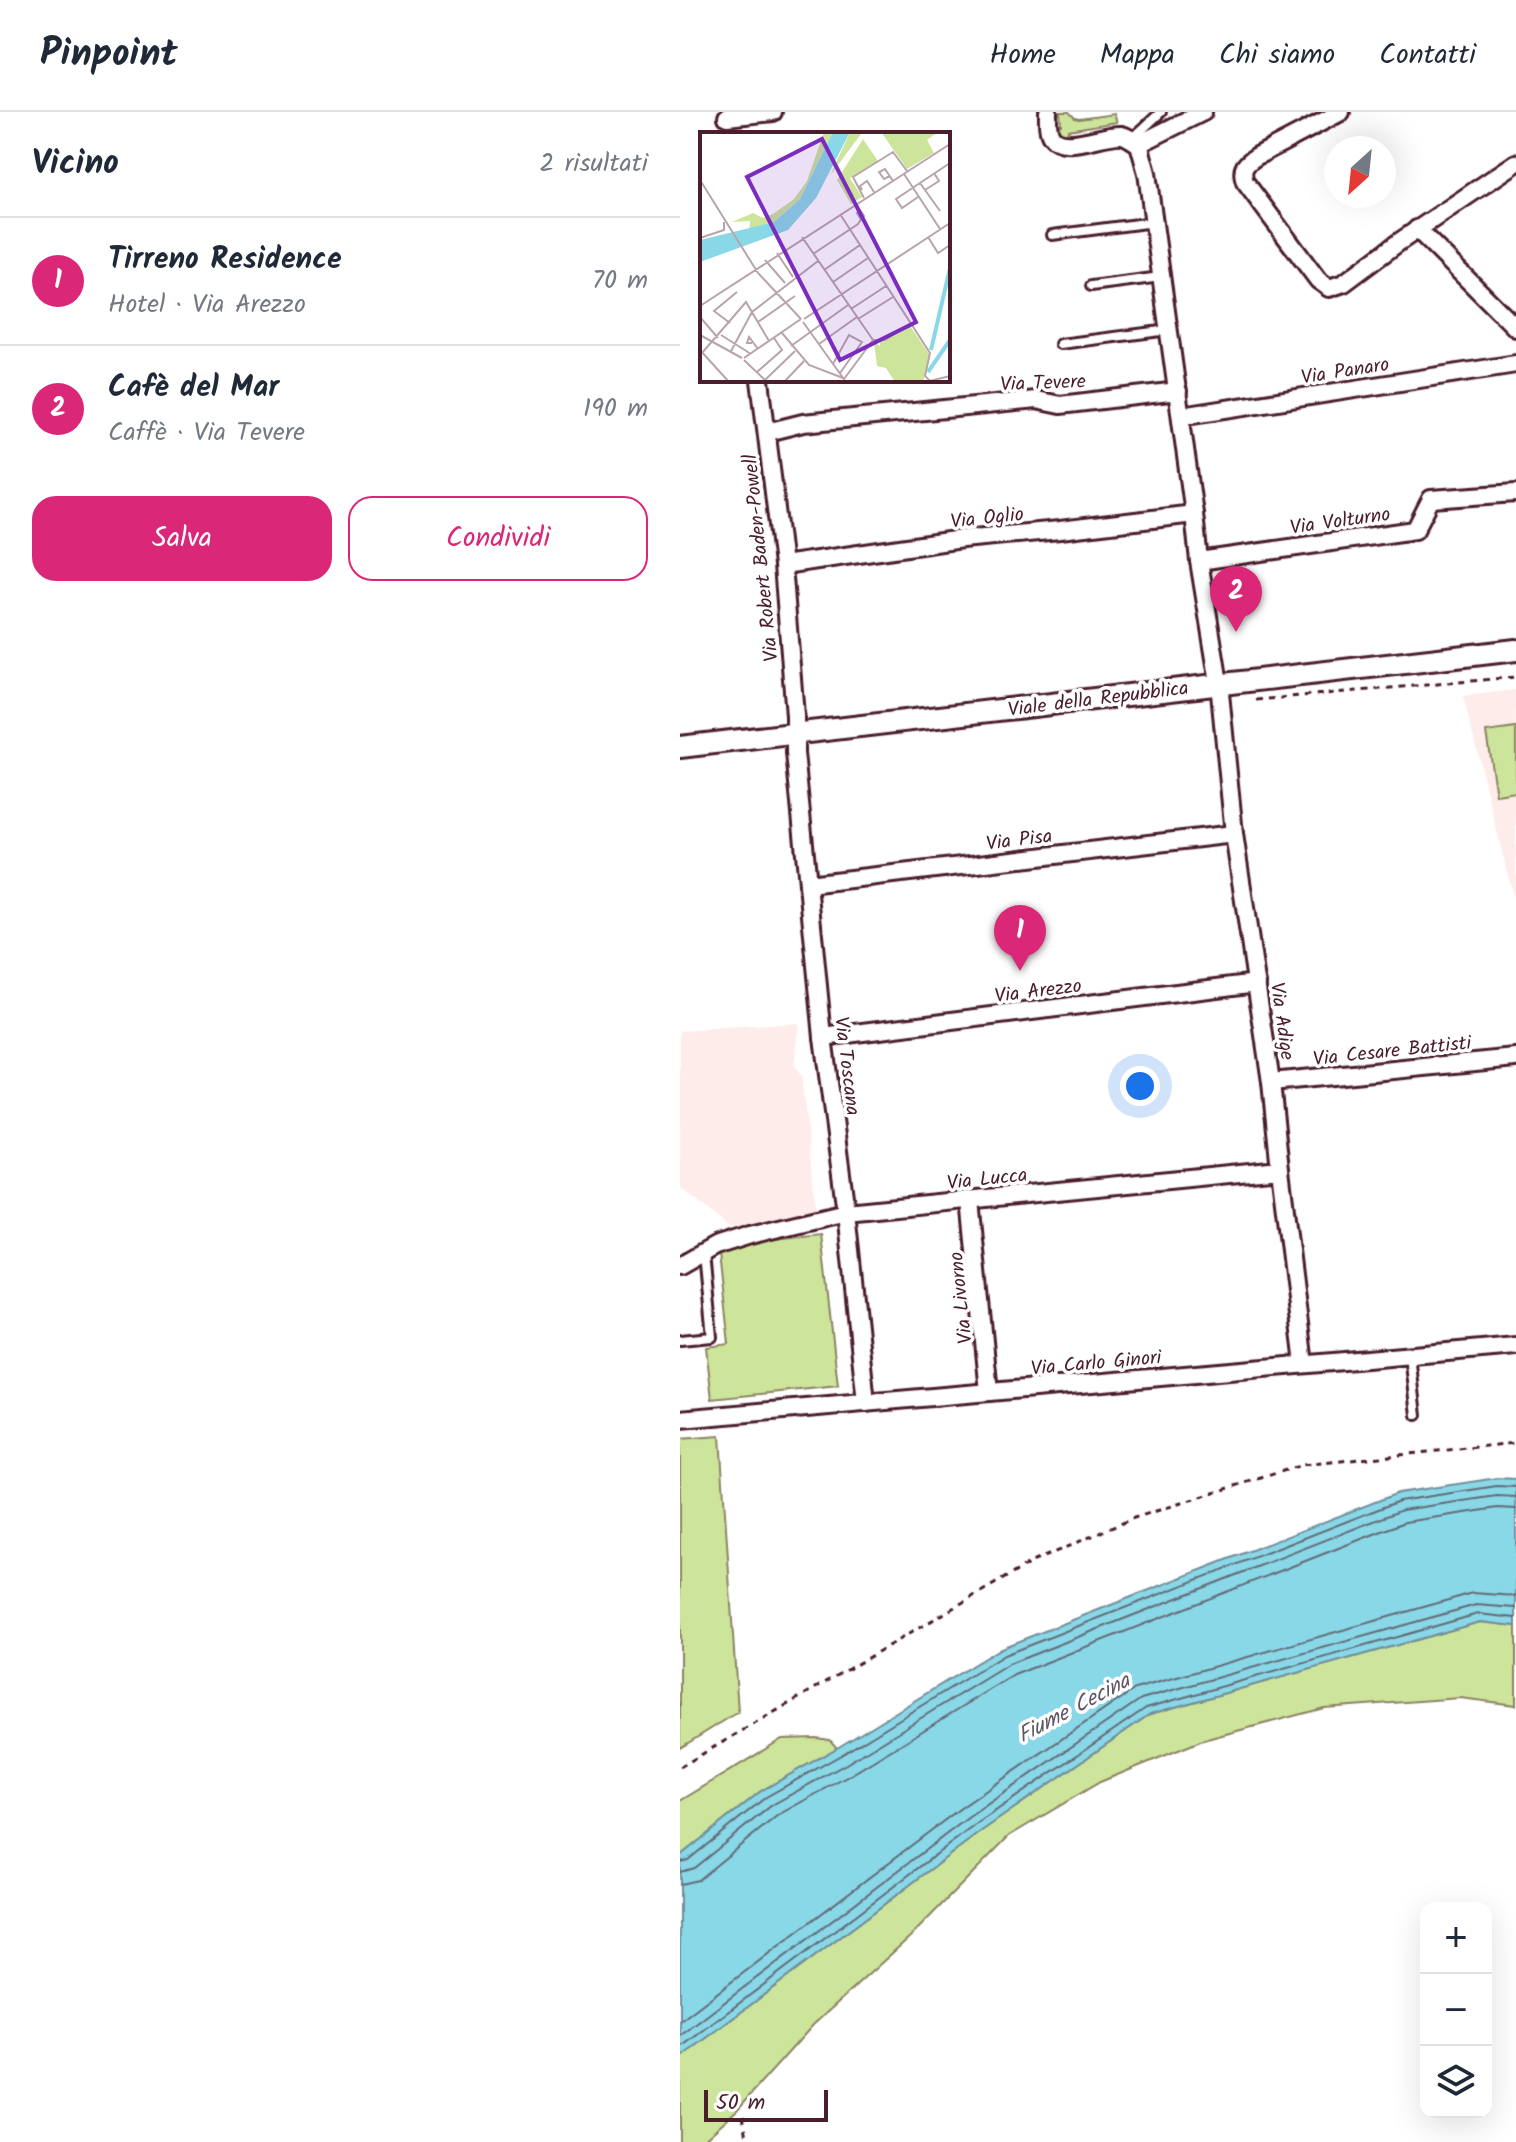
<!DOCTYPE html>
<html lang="it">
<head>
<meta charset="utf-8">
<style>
  :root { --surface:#fff; --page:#f2f2f3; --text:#1f2937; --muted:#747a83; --line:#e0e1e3; --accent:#db2777 }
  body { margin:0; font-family:Kalam,sans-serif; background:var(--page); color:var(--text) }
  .controls { position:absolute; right:24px; bottom:24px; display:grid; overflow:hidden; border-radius:16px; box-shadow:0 8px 32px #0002 }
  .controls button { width:72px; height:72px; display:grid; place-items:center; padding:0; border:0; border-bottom:2px solid var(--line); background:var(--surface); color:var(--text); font:40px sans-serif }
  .compass { position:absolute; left:644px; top:24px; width:72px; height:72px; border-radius:50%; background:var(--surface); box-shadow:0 8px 32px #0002; rotate:207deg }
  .scale { position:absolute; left:24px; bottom:20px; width:124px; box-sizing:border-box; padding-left:8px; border:4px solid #4a1f2b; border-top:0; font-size:22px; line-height:28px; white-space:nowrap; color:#4a1f2b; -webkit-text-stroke:6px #fff; paint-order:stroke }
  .you { position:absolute; left:460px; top:974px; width:28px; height:28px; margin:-20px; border:6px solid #fff; border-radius:50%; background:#1a73e8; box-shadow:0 0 0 12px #1a73e833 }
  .badge { display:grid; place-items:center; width:52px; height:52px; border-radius:50%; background:var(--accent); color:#fff; font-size:26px; font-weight:700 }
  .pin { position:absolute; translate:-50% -66px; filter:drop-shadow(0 2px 4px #0008) }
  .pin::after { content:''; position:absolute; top:42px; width:28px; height:24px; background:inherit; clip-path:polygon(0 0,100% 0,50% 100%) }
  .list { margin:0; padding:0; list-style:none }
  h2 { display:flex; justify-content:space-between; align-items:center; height:104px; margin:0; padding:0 32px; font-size:34px }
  h2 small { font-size:26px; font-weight:400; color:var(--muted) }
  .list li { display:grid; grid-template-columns:52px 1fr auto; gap:24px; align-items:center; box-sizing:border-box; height:128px; padding:0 32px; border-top:2px solid var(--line) }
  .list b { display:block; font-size:30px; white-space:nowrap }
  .list p { margin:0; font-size:26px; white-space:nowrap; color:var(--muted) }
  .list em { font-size:26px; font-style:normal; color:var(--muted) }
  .actions { display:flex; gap:16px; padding:24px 32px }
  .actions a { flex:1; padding:18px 0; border:2px solid var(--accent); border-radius:24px; text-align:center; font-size:28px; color:var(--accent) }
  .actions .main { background:var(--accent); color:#fff }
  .icon { flex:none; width:44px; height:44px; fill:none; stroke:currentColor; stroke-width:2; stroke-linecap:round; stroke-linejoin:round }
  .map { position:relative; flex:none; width:836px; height:2030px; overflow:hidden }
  header { display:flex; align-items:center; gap:48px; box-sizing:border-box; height:112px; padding:0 40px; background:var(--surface); border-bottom:2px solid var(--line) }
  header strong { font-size:38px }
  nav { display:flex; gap:44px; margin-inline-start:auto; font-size:28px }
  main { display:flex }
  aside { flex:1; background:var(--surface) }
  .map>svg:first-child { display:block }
</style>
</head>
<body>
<header>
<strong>Pinpoint</strong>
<nav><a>Home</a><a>Mappa</a><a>Chi siamo</a><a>Contatti</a></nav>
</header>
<main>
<aside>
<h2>Vicino<small>2 risultati</small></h2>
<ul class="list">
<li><span class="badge">1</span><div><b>Tirreno Residence</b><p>Hotel · Via Arezzo</p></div><em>70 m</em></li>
<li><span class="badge">2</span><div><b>Cafè del Mar</b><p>Caffè · Via Tevere</p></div><em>190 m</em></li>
</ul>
<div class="actions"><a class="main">Salva</a><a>Condividi</a></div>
</aside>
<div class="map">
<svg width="836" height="2030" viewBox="0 0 836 2030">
  <rect width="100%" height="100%" fill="#fff"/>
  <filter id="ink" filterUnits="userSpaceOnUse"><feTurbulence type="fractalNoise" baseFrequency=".0125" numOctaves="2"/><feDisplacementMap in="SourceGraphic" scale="16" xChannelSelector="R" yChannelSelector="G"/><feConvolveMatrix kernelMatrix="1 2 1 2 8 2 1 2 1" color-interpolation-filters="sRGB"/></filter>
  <g filter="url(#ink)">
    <g fill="#fdece9">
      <path d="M836 578V795L783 584Z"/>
      <path d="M119 911 114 955 121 963 136 1097 50 1116 0 1075V919Z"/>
    </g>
    <g fill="#cde59b" stroke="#8c8263" stroke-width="2">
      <path d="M380 0H389L395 6 399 7 434 2 437 10 388 18 387 22 384 23 376 16 381 12Z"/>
      <path d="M836 616V680L816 683 806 620Z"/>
      <path d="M141 1122 158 1274 32 1287 26 1235 49 1232 38 1133Z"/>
      <path d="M40 1324 58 1600 0 1636V1327Z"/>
      <path d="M800 1510 836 1514V1593L780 1586 644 1596 523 1628 420 1670 329 1724 232 1823 133 1913 57 1998 21 2030H0V1946L300 1720 470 1602Z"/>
      <path d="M136 1626 150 1628 157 1636 81 1679 0 1744V1689L102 1627Z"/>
    </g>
    <path fill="#89d8e7" stroke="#708e9c" stroke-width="2" d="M817 1366 836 1367V1514L800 1510 470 1602 300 1720 0 1946V1744L81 1679 157 1636 321 1536 718 1381Z"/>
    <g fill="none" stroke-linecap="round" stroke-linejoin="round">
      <g stroke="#636976" stroke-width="2">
        <path d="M0 1750 8 1748 86 1685 161 1643 324 1543 719 1389 817 1374 836 1375"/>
        <path d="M0 1760 14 1756 92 1693 166 1652 329 1552 722 1398 817 1384 836 1385"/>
        <path d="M0 1772 18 1768 98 1703 172 1662 334 1563 725 1410 818 1396 836 1397"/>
        <path d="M0 1909 282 1695 455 1577 793 1481 836 1484"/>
        <path d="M0 1924 289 1705 461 1587 796 1493 836 1496"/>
        <path d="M0 1936 295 1713 466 1596 798 1502 836 1506"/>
      </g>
      <defs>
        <g id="service">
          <path d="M452 27 481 0"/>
          <path d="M372 123 474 110"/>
          <path d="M411 174 481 165"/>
          <path d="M380 232 489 218"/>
          <path d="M0 1228 32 1225 24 1141"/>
          <path d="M730 1244 737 1303"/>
        </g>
        <g id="minor">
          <path d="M368 0C368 8 367 19 372 25 384 41 425 21 442 23 447 24 454 29 459 32L467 61 514 402 519 449 539 571 554 722 591 970 600 1057 624 1252"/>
          <path d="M661 0 577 44C566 51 560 56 565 70L638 168 649 176 664 171 719 130 836 51"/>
          <path d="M47 5 93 0"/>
          <path d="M459 32 523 0"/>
          <path d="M737 117 836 216"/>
          <path d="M80 268 103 453 115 604V641L128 772 143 925 166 1100 186 1291"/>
          <path d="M501 304 836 252"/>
          <path d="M87 320 123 311 356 288 380 293 498 279"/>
          <path d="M519 449 735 418 751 387 836 381"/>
          <path d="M103 453 282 427 380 418 514 402"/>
          <path d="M128 772 554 722"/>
          <path d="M143 925 577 871"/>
          <path d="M591 970 836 946"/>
          <path d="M290 1088 309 1280"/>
          <path d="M0 1154 35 1134 70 1123 166 1100 600 1057"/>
          <path d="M0 1307 836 1234"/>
        </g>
        <path id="tertiary" d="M0 635 836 538"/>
      </defs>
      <use href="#service" stroke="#4a1f2b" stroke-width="14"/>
      <use href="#minor" stroke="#4a1f2b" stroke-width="22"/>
      <use href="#tertiary" stroke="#4a1f2b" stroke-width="26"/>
      <g stroke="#4a1f2b" stroke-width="3" stroke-dasharray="6 6" stroke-linecap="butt">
        <path d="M576 588 836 565"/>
        <path d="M0 1655 354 1449 454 1406 622 1353 836 1331"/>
        <path d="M63 2004 68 2030"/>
      </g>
      <use href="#service" stroke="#fff" stroke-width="8"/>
      <use href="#minor" stroke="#fff" stroke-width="16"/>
      <use href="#tertiary" stroke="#fff" stroke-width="20"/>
    </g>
  </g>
  <g text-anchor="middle" stroke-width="7" stroke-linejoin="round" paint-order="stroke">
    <g font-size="20" fill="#4a1f2b" stroke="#fff">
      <text transform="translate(665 258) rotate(-9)" y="7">Via Panaro</text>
      <text transform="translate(363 270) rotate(-2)" y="7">Via Tevere</text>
      <text transform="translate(307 405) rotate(-6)" y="7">Via Oglio</text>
      <text transform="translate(660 408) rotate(-8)" y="7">Via Volturno</text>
      <text transform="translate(80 446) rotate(-96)" y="7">Via Robert Baden-Powell</text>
      <text transform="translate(418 586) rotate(-7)" y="7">Viale della Repubblica</text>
      <text transform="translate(339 727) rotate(-7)" y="7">Via Pisa</text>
      <text transform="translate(358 878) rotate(-7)" y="7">Via Arezzo</text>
      <text transform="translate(603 909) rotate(82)" y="7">Via Adige</text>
      <text transform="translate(712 938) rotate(-6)" y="7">Via Cesare Battisti</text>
      <text transform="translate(168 954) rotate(83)" y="7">Via Toscana</text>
      <text transform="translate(307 1066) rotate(-6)" y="7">Via Lucca</text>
      <text transform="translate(280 1186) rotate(-96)" y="7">Via Livorno</text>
      <text transform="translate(416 1250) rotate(-5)" y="7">Via Carlo Ginori</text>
    </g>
    <g font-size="22" font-style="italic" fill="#5d5663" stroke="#fff">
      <text transform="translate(393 1595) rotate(-28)" y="8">Fiume Cecina</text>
    </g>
  </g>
  <g transform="translate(20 20)">
    <rect width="250" height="250" fill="#fff"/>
    <path d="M124 0H133L100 67 74 90 49 100 50 89 32 90 53 81 63 86 73 82 94 67 107 49ZM150 0 161 2 126 49 131 42ZM181 0H238L227 8 234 21 207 37ZM163 7 178 29 150 46 162 65 151 72 137 48ZM210 194 230 223 223 250H195L186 236 177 234 174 210 180 214V209Z" fill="#cde59b"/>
    <path d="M133 0H150L116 66 88 98 0 130V108L74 90 100 67Z" fill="#89d8e7"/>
    <path fill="none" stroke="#89d8e7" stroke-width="4" d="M231 218 250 136M228 240 250 208"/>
    <path fill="none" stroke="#b7a5aa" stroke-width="2" d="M204 42 240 97M190 44 184 47 179 40 185 37 193 49M0 48 58 141 101 187M220 51 240 79M162 58 160 54 167 49 174 60M225 58 239 49 234 41M218 65 202 76 196 67 250 31M164 66 153 45 193 20 207 39M140 82 230 221 225 244 230 249 250 244M102 105 173 208M228 105 238 121 250 113M0 106 24 98V90M77 121 93 145M113 122 158 92 160 89 161 88 164 84 160 78 157 81 161 88M65 128 85 151M124 138 160 113M133 150 168 126M0 174 250 12M151 177 186 154M0 185 18 206M104 187 250 91M158 187 193 165M58 190 95 164M103 190 146 250M30 191 14 179 37 160M82 201 109 233 143 246M0 203 42 226M21 203 51 222M173 208H185L211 191M52 211H47L49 205 58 217M119 212 157 185M91 214 148 173M0 218 29 250M31 219 52 180 118 129M2 221 46 170 69 209M44 226 101 187M44 228 67 250M133 232 149 203 162 210 140 241M57 240 82 218 74 206M144 247 173 208M65 248 95 219M84 250 104 229"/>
    <path fill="#7b2cbf" fill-opacity="0.15" stroke="#7b2cbf" stroke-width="4" d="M122 7 216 190 140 228 47 45Z"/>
    <rect width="250" height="250" fill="none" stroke="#4a1f2b" stroke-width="4"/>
  </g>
</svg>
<div class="controls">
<button>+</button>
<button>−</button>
<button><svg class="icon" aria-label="layers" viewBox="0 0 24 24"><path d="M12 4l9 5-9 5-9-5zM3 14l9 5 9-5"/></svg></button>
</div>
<svg class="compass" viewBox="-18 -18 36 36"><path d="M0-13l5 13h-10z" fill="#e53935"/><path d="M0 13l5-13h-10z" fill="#747a83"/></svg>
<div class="scale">50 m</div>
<div class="you"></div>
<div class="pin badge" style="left:340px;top:859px">1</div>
<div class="pin badge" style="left:556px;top:520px">2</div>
</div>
</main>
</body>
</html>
